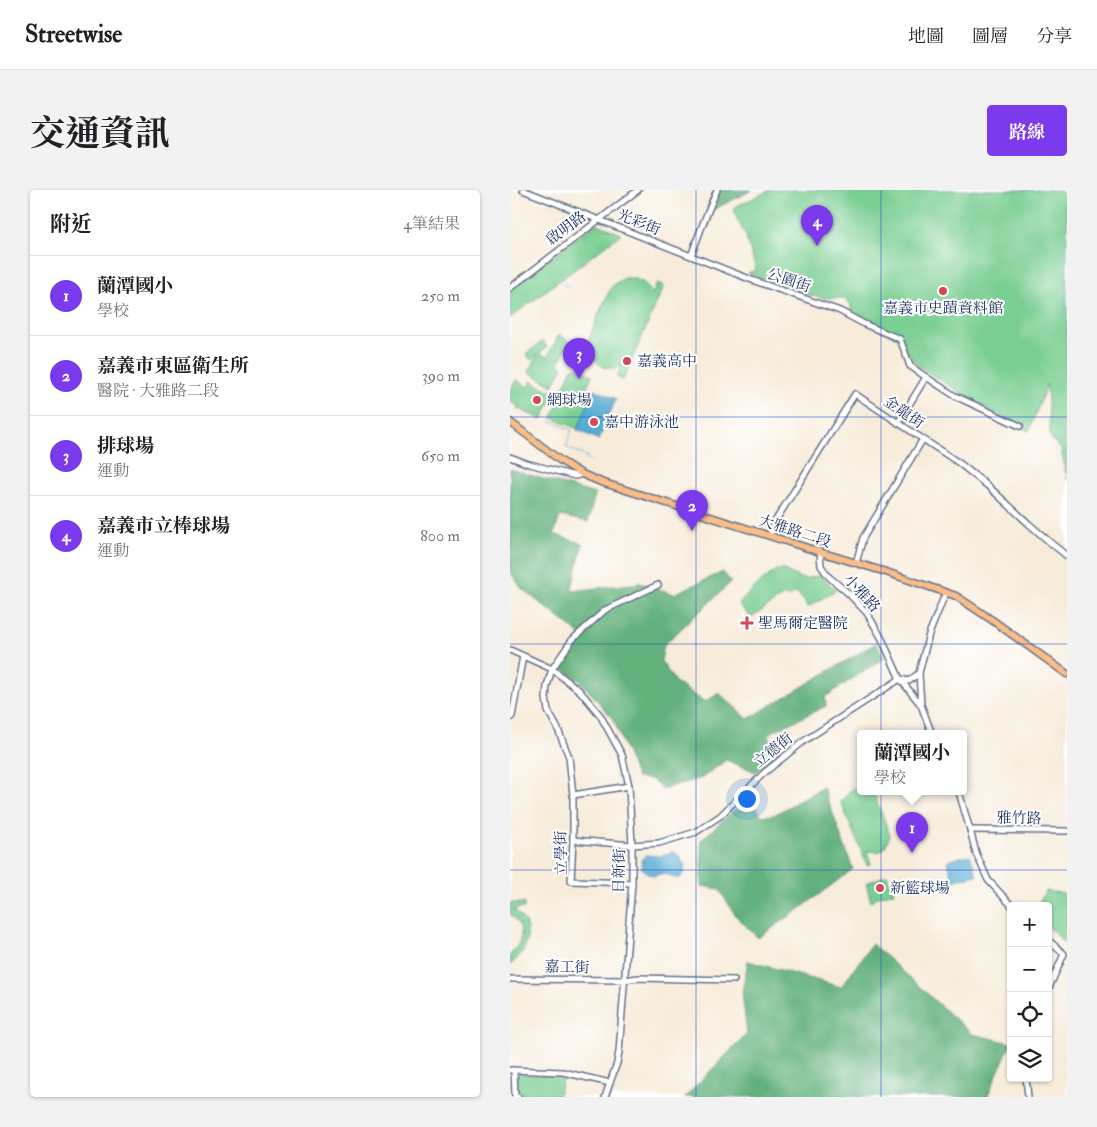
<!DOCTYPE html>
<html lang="zh-TW">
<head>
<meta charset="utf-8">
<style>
  :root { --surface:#fff; --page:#f2f2f2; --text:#202124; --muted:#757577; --line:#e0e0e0; --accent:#7c3aed }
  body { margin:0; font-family:"IM FELL Double Pica","Noto Serif TC",serif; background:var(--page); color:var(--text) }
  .controls { position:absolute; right:15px; bottom:15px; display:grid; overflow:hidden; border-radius:5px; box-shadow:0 1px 4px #0004 }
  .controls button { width:45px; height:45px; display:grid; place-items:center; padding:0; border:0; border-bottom:1px solid var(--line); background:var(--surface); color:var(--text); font:25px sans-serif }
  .you { position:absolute; left:236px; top:608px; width:18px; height:18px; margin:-12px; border:4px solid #fff; border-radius:50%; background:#1a73e8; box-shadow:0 0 0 8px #1a73e833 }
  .badge { display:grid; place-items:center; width:32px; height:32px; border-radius:50%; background:var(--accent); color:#fff; font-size:16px; font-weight:700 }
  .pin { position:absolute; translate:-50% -41px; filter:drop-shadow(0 1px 2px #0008) }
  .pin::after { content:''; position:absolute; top:26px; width:18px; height:15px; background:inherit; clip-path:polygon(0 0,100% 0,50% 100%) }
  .popup { position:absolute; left:347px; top:540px; width:110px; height:65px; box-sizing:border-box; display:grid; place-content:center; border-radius:5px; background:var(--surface); filter:drop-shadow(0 1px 4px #0005); font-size:16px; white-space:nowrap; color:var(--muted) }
  .popup b { font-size:19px; color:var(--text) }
  .popup::after { content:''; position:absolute; left:50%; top:100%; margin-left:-10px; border:10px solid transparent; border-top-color:var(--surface) }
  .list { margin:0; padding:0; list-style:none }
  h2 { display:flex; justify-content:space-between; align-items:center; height:65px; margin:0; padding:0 20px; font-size:21px }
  h2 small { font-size:16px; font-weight:400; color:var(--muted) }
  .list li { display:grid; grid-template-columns:32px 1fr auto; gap:15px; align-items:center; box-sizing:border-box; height:80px; padding:0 20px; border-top:1px solid var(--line) }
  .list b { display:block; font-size:19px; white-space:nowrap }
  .list p { margin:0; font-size:16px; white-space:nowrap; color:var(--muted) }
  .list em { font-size:16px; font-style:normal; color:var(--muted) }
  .icon { flex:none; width:28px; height:28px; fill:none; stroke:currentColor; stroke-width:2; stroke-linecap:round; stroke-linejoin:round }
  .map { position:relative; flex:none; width:557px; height:907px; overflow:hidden; border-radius:5px }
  header { display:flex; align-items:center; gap:30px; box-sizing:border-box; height:70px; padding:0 25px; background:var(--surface); border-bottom:1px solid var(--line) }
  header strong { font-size:24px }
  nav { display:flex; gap:28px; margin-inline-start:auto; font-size:18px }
  .intro { display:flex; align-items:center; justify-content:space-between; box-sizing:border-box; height:120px; padding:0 30px }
  h1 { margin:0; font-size:35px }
  .button { padding:12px 22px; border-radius:5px; background:var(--accent); color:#fff; font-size:18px; font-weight:700 }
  main { display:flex; gap:30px; padding:0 30px }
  aside { flex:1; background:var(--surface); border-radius:5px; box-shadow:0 1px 4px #0004 }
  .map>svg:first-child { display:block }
</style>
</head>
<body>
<header>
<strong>Streetwise</strong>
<nav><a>地圖</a><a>圖層</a><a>分享</a></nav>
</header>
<div class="intro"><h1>交通資訊</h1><a class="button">路線</a></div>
<main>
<aside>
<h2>附近<small>4筆結果</small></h2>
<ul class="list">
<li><span class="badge">1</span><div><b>蘭潭國小</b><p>學校</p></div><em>250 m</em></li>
<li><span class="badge">2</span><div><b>嘉義市東區衛生所</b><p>醫院 · 大雅路二段</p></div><em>390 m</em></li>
<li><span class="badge">3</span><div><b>排球場</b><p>運動</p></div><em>650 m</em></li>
<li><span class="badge">4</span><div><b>嘉義市立棒球場</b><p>運動</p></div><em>800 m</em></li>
</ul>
</aside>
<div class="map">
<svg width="557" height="907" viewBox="0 0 557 907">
  <rect width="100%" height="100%" fill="#fff"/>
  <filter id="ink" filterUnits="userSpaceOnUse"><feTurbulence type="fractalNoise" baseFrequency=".02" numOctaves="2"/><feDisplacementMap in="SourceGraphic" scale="10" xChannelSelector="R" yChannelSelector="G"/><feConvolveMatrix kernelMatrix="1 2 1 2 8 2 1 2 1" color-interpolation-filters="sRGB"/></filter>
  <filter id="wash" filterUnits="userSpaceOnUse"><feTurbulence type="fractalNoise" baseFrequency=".0096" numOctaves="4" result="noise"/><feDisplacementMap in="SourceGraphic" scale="20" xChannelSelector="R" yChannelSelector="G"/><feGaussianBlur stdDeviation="1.12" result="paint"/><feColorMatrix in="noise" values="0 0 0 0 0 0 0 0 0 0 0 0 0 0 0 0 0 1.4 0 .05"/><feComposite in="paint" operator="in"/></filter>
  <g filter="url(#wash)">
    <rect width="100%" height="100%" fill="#f7ecda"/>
    <g fill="#79ce91" stroke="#4a7e78">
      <path d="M260 0H557V289L551 259 540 247 537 194 519 241 488 226 405 174 389 149 341 123V115L336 108H313L287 102 238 83 246 80 236 46 228 31 223 18Z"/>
      <path d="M86 33 111 44 0 128V100Z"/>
      <path d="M115 88C126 87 139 93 142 105L147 93 154 96 113 190 107 187 111 176C103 179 97 180 89 174 83 169 78 163 78 155 78 147 97 104 102 97 105 93 110 90 115 88Z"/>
      <path d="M49 145 60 151 48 173 53 177 43 196 19 182 28 164 21 170 16 164 33 151 37 157 29 163 37 167Z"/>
      <path d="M66 177 82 185 72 209 79 212 68 239 42 228V227L55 201 52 199 62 178Z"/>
      <path d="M6 190 18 197 21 191 45 203 32 230 7 218 8 216 0 212V201Z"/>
      <path d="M266 380H274L288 387 294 389 310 385 326 400 298 417 287 402 277 408 274 405 241 428 229 414 247 395Z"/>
      <path d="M347 597H351V602H361L364 604 380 645 374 659 368 662 357 661 361 674 357 675 330 610 334 609C336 602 341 600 347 597Z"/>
      <path d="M377 685 384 702 367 707 361 712 356 693Z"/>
      <path d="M536 701 557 704V756L538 736V716H526Z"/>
      <path d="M0 713H14V718L3 719C25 734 20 760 0 775V765C13 751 17 737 0 724Z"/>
      <path d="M8 884 53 886 48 907H22L7 904Z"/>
    </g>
    <g fill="#62b17b" stroke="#3e706c">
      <path d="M207 0H242L197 23Z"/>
      <path d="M0 279 85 304 78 332 50 326 44 344 73 354 61 401 130 393 164 404 213 382 221 392 154 455 151 471 166 493 195 512 209 503 238 529 366 453 374 468 315 507 316 516 264 541 259 546 271 560 246 582 216 570 192 588 153 599 141 589 127 588 103 529 70 491 51 478 75 448 12 399 0 382Z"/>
      <path d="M313 597 343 679 287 721 248 748 226 726 209 699 192 696 191 650 239 607 252 626 264 625Z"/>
      <path d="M362 754 462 844 501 853 477 907H175L237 844 232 802 238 771 331 797Z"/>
    </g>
    <g fill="#57acd3" stroke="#396e98">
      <path d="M84 199 106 209 89 250 67 240Z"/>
      <path d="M162 662 168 664 175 675 174 683 169 689C159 686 155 681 144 686L138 684 132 679 131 670 136 665 151 666Z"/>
      <path d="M460 665 467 685 442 691 438 670Z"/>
    </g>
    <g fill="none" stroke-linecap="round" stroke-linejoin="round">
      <g stroke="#57acd3" stroke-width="1">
        <path d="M55 92 53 94 55 96H59"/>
        <path d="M41 231 62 240 56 257 77 267 76 270 79 271 80 269"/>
      </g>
    </g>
  </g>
  <g filter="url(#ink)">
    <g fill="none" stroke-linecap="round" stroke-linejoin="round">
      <defs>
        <g id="minor">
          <path d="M13 0 242 90 330 121 354 134 390 149 400 176 416 187 445 206 510 236"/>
          <path d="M181 66C189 44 197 22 207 0"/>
          <path d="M0 98 128 0"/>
          <path d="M388 233 416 187"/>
          <path d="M0 267 16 273 65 286 72 284"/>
          <path d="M260 346 264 333 345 204 449 273 478 296 519 334 542 354 557 366"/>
          <path d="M310 362 311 376 319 387 338 403 357 423 371 447 390 489 399 491 409 483"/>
          <path d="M346 373 353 348 413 249"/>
          <path d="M0 460 42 479 70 501 90 525 112 565 119 596 122 655V693L109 862 107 873 95 907"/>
          <path d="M0 528 2 526 13 466"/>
          <path d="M422 544 411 515 409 483 419 444 436 402"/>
          <path d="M449 602 460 640 466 663 478 690 502 716"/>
          <path d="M63 605 119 596"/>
          <path d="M460 640 557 641"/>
          <path d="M63 650 122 655 149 653 186 642 210 626 254 583 294 551 390 489 411 515"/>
          <path d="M122 693 61 691 63 650V605L59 567 47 537 38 521 36 508 37 496 42 479 62 450 95 420 148 395"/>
          <path d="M538 750 554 764 538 800"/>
          <path d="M0 789 114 790 128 788 224 790"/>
          <path d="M0 880 53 882 100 893"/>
          <path d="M4 880 5 906 8 907"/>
          <path d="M516 888 518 907"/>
        </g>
        <path id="major" d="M0 232 51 271 72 284 91 292 310 362 376 382 446 406 482 430 557 484"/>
      </defs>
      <use href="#minor" stroke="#687189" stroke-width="8"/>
      <use href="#major" stroke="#687189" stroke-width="9"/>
      <use href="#minor" stroke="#fff" stroke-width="5"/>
      <use href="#major" stroke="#f8bd89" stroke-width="6"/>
    </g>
  </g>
  <path fill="none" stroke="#1d4ed8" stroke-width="1" stroke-opacity="0.55" d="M186 0V907M371 0V907M0 227H557M0 454H557M0 680H557"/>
  <g fill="#d1495b" stroke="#fff" stroke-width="2">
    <circle cx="433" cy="101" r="5"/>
    <circle cx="117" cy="171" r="5"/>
    <circle cx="27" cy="210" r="5"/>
    <circle cx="84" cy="232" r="5"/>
    <path d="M234.5 425.5h5v5h5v5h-5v5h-5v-5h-5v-5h5z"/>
    <circle cx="370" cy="698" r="5"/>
  </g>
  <g text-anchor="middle" stroke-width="4" stroke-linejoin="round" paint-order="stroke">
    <g font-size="15" fill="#1b2f5e" stroke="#fff">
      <text transform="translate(129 32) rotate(22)" y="5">光彩街</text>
      <text transform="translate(56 38) rotate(-37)" y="5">啟明路</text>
      <text transform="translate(279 90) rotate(19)" y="5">公園街</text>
      <text transform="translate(394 222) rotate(34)" y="5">金龍街</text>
      <text transform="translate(285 341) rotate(18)" y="5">大雅路二段</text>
      <text transform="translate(352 403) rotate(47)" y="5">小雅路</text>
      <text transform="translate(263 560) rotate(-39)" y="5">立德街</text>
      <text transform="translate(509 628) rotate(1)" y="5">雅竹路</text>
      <text transform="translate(51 663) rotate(-91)" y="5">立學街</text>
      <text transform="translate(109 681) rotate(-89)" y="5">日新街</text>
      <text transform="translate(57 777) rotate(1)" y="5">嘉工街</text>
    </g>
    <g font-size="15" fill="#1b2f5e" stroke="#fff" text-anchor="start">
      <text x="433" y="123" text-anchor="middle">嘉義市史蹟資料館</text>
      <text x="127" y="176">嘉義高中</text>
      <text x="37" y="215">網球場</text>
      <text x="94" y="237">嘉中游泳池</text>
      <text x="248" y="438">聖馬爾定醫院</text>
      <text x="380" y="703">新籃球場</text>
    </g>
  </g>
</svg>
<div class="controls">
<button>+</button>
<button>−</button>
<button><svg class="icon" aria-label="locate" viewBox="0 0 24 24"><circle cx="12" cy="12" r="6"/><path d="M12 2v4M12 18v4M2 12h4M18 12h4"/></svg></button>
<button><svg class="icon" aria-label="layers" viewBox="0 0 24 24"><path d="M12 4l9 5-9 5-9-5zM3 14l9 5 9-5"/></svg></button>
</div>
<div class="you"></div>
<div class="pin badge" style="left:402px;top:663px">1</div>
<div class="popup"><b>蘭潭國小</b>學校</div>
<div class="pin badge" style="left:182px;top:341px">2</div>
<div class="pin badge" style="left:69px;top:189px">3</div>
<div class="pin badge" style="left:307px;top:56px">4</div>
</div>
</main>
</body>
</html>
